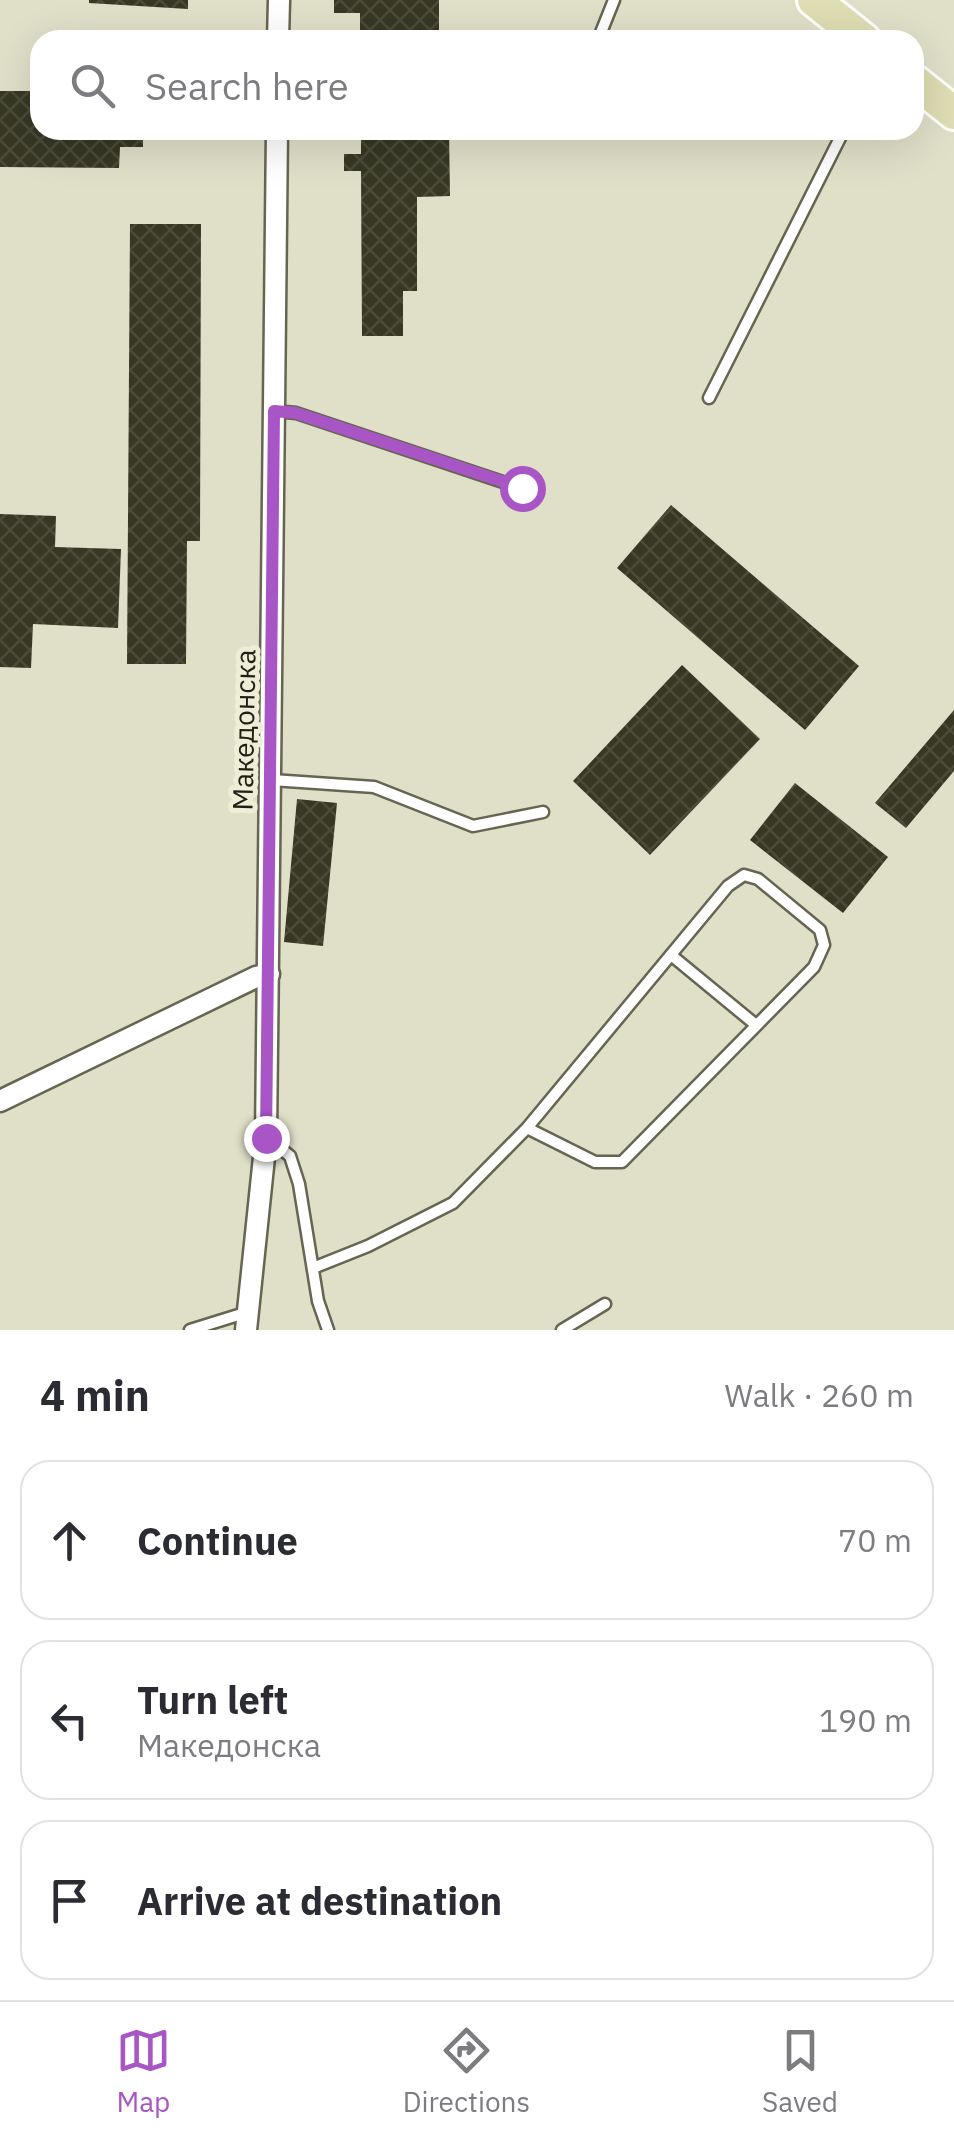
<!DOCTYPE html>
<html lang="en">
<head>
<meta charset="utf-8">
<style>
  :root { --surface:#fff; --page:#f7f7f7; --text:#2b2b33; --muted:#7c7c81; --line:#e1e1e2; --accent:#a855c5 }
  body { margin:0; font-family:"IBM Plex Sans",sans-serif; background:var(--page); color:var(--text) }
  .stop { position:absolute; width:30px; height:30px; margin:-22px; border:8px solid #a855c5; border-radius:50%; background:#fff }
  .stop.end { background:#a855c5; border-color:#fff; box-shadow:0 2px 10px #0008 }
  .list { margin:0; padding:0; list-style:none }
  h2 { display:flex; justify-content:space-between; align-items:center; height:130px; margin:0; padding:0 40px; font-size:42px }
  h2 small { font-size:32px; font-weight:400; color:var(--muted) }
  .list li { display:grid; grid-template-columns:65px 1fr auto; gap:30px; align-items:center; box-sizing:border-box; height:160px; margin:0 20px 20px; padding:0 20px; border:2px solid var(--line); border-radius:30px }
  .list b { display:block; font-size:38px; white-space:nowrap }
  .list p { margin:0; font-size:32px; white-space:nowrap; color:var(--muted) }
  .list em { font-size:32px; font-style:normal; color:var(--muted) }
  .icon { flex:none; width:55px; height:55px; fill:none; stroke:currentColor; stroke-width:2; stroke-linecap:round; stroke-linejoin:round }
  .map { position:relative; flex:none; width:954px; height:1330px; overflow:hidden }
  .search { position:absolute; background:var(--surface); box-shadow:0 10px 40px #0002; left:30px; right:30px; top:30px; height:110px; display:flex; align-items:center; gap:25px; box-sizing:border-box; padding:0 35px; border-radius:30px; color:var(--muted); font-size:38px }
  .sheet { height:670px; background:var(--surface) }
  nav { display:flex; justify-content:space-around; align-items:center; box-sizing:border-box; height:140px; border-top:2px solid var(--line); background:var(--surface); font-size:28px; color:var(--muted) }
  nav a { display:grid; justify-items:center; gap:5px }
  nav .on { color:var(--accent) }
  .map>svg:first-child { display:block }
</style>
</head>
<body>
<div class="map">
<svg width="954" height="1330" viewBox="0 0 954 1330">
  <defs>
    <pattern id="building-cross-hatch" width="8" height="8" patternUnits="userSpaceOnUse" patternTransform="scale(2.5)"><rect width="8" height="8" fill="#373724"/><path d="M0 0l8 8M0 8l8-8" fill="none" stroke="#4b4b3a"/></pattern>
  </defs>
  <rect width="100%" height="100%" fill="#e0e0c9"/>
  <g fill="url(#building-cross-hatch)">
    <path d="M89 0H188V9L89 3Z"/>
    <path d="M334 0H439V35H422V40H360V13H334Z"/>
    <path d="M0 91H40V130H143V147H120L119 168 0 167Z"/>
    <path d="M361 130H449L450 196 417 197V291H403V336H362L361 171H344V154H361Z"/>
    <path d="M130 224H201L200 541H187L186 664H127Z"/>
    <path d="M671 505 859 666 805 730 617 568Z"/>
    <path d="M0 514 56 516 55 547 121 549 118 628 33 624 31 668 0 667Z"/>
    <path d="M682 665 760 739 650 855 573 781Z"/>
    <path d="M954 710V771L906 828 875 803Z"/>
    <path d="M795 783 888 857 843 913 750 840Z"/>
    <path d="M297 799 337 803 323 946 284 942Z"/>
  </g>
  <g fill="none" stroke-linecap="round" stroke-linejoin="round">
    <defs>
      <g id="service">
        <path d="M598 40 614 0"/>
        <path d="M709 398 844 130"/>
        <path d="M274 411 296 413 521 488"/>
        <path d="M272 780 374 787 473 826 543 812"/>
        <path d="M671 955 756 1025"/>
        <path d="M267 1138 290 1156 299 1184 318 1301 328 1330"/>
        <path d="M313 1268 368 1246 453 1203 527 1128 728 886 744 875 758 879 820 930 824 945 814 967 622 1162H595L527 1128"/>
        <path d="M190 1330 248 1312"/>
        <path d="M562 1330 605 1304"/>
      </g>
      <g id="minor">
        <path d="M278 40 279 0"/>
        <path d="M0 1101 256 977 269 974"/>
        <path d="M246 1330 266 1138 277 130"/>
      </g>
      <g id="primary">
        <path d="M814 0 864 40"/>
        <path d="M914 81 954 113"/>
      </g>
    </defs>
    <use href="#service" stroke="#656551" stroke-width="15"/>
    <use href="#minor" stroke="#656551" stroke-width="25"/>
    <use href="#primary" stroke="#fff" stroke-width="38"/>
    <use href="#service" stroke="#fff" stroke-width="10"/>
    <use href="#minor" stroke="#fff" stroke-width="20"/>
    <use href="#primary" stroke="#deddb3" stroke-width="32"/>
  </g>
  <g fill="none" stroke-linecap="round" stroke-linejoin="round">
    <path stroke="#a855c5" stroke-width="12" d="M266 1138 274 411 296 413 522 488"/>
  </g>
  <g text-anchor="middle" stroke-width="10" stroke-linejoin="round" paint-order="stroke">
    <g font-size="28" fill="#1f1f16" stroke="#eeedd6">
      <text transform="translate(244 730) rotate(-89)" y="10">Македонска</text>
    </g>
  </g>
</svg>
<div class="stop" style="left:522px;top:488px"></div>
<div class="stop end" style="left:266px;top:1138px"></div>
<div class="search"><svg class="icon" aria-label="search" viewBox="0 0 24 24"><circle cx="10" cy="10" r="6"/><path d="M15 15l6 6"/></svg>Search here</div>
</div>
<section class="sheet">
<h2>4 min<small>Walk · 260 m</small></h2>
<ul class="list">
<li><svg class="icon" aria-label="ahead" viewBox="0 0 24 24"><path d="M12 20V5M6 11l6-6 6 6"/></svg><div><b>Continue</b></div><em>70 m</em></li>
<li><svg class="icon" aria-label="left" viewBox="0 0 24 24"><path d="M17 20v-9H6M10 6l-5 5 5 5"/></svg><div><b>Turn left</b><p>Македонска</p></div><em>190 m</em></li>
<li><svg class="icon" aria-label="arrive" viewBox="0 0 24 24"><path d="M6 21V4h12l-3 4 3 4H6"/></svg><div><b>Arrive at destination</b></div></li>
</ul>
</section>
<nav>
<a class="on"><svg class="icon" aria-label="map" viewBox="0 0 24 24"><path d="M3 6l6-2 6 2 6-2v14l-6 2-6-2-6 2zM9 4v14M15 6v14"/></svg>Map</a>
<a><svg class="icon" aria-label="directions" viewBox="0 0 24 24"><path d="M12 3l9 9-9 9-9-9zM9 14v-3h6M13 9l2 2-2 2"/></svg>Directions</a>
<a><svg class="icon" aria-label="saved" viewBox="0 0 24 24"><path d="M7 4h10v16l-5-4-5 4z"/></svg>Saved</a>
</nav>
</body>
</html>
